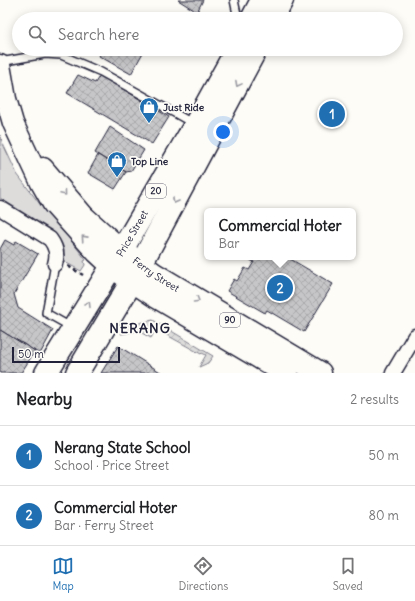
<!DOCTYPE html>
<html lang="en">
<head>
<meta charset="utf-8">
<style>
  :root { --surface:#fff; --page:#f6f6f6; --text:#202124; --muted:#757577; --line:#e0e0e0; --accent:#1f6fb2 }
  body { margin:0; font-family:Delius,sans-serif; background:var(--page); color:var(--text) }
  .scale { position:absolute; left:12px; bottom:10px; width:108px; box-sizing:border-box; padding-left:4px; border:2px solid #22223b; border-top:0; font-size:11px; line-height:14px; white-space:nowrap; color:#22223b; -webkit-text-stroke:3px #fdfcf7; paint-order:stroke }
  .you { position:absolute; left:223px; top:132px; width:14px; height:14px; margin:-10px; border:3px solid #fff; border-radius:50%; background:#1a73e8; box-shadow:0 0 0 6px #1a73e833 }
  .badge { display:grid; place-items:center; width:26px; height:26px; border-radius:50%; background:var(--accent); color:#fff; font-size:13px; font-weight:700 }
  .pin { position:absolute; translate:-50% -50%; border:2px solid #fff; box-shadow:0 1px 4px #0006 }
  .popup { position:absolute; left:204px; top:208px; width:152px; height:52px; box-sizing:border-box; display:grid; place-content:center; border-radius:6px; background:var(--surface); filter:drop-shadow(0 1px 3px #0005); font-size:13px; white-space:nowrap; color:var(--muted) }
  .popup b { font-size:15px; color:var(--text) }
  .popup::after { content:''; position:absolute; left:50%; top:100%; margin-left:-8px; border:8px solid transparent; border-top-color:var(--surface) }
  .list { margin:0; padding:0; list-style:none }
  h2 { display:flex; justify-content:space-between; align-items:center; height:52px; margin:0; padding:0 16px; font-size:17px }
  h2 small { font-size:13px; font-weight:400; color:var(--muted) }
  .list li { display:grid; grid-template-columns:26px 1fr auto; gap:12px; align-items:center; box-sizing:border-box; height:60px; padding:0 16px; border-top:1px solid var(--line) }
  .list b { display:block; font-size:15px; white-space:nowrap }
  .list p { margin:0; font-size:13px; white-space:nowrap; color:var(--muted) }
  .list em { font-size:13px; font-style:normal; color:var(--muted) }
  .icon { flex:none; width:22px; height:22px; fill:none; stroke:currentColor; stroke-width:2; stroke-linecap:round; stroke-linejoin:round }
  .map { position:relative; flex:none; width:415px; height:373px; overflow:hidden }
  .search { position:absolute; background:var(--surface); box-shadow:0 2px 10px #0003; left:12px; right:12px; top:12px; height:44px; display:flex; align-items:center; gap:10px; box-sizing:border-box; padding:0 14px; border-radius:22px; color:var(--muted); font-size:15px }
  .sheet { height:172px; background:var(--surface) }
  nav { display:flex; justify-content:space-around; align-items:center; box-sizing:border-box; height:56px; border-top:1px solid var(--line); background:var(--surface); font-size:11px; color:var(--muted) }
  nav a { display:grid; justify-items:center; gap:2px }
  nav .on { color:var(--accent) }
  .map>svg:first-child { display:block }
</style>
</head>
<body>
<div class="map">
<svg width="415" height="373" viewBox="0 0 415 373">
  <defs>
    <pattern id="garden-furrows" width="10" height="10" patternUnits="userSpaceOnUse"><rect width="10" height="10" fill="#dddcdb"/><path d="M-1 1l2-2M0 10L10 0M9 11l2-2" fill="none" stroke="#bdbcbd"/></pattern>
    <pattern id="building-cross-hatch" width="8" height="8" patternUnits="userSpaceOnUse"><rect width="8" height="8" fill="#c6c6c8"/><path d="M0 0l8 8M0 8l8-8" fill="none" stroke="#aaaaad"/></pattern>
  </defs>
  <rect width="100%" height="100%" fill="#fdfcf7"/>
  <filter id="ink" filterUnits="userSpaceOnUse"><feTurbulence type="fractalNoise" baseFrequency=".025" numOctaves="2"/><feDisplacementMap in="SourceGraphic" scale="8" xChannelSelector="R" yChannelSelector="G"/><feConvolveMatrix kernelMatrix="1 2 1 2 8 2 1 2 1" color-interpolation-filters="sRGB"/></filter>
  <g filter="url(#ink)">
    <path fill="#dddcdb" stroke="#807f8b" d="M0 135 3 144 17 174 42 207 66 234 86 260 84 261 85 265 81 271 63 261C67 249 61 239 53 231L0 198Z"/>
    <path fill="url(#garden-furrows)" stroke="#807f8b" d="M153 320 213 356 208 363 199 367 206 355 202 353 201 354 156 329 151 338 138 331 121 334 126 326Z"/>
    <g fill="url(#building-cross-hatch)" stroke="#22223b">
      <path d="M178 0H203L197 12Z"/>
      <path d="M103 49H145L131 74 99 56Z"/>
      <path d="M78 75 95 83 100 75 169 117 152 144 67 93Z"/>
      <path d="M110 127 144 150 131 171 126 172 95 153Z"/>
      <path d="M98 155 126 172 115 189 88 173Z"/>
      <path d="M5 240 14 245 16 241 38 254 14 294 18 308 53 330 40 354 0 330V249Z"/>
      <path d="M252 257H287L333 284 304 332 267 310 265 313 227 291 234 279 237 281 245 268 249 270 254 262 250 260Z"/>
      <path d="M0 330 35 351 21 373H0Z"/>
      <path d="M118 346 133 355 162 373H101Z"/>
    </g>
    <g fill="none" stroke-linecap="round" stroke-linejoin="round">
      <defs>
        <g id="lane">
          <path d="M234 0 238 19"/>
          <path d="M0 62 45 54 61 55 101 72 194 124"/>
          <path d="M55 264 46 313 71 327"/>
        </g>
        <g id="street">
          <path d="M0 208 50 239C56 247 58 254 55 264"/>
          <path d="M393 373 415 336"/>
        </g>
        <g id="secondary">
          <path d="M0 65 6 99 13 123 41 183 53 204 70 223 97 253 111 266"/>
          <path d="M43 168 84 216 122 250"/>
        </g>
        <g id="primary">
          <path d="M252 19 262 0"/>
          <path d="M272 19 282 0"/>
          <path id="s1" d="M130 256 154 274 320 373"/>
          <path d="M121 273 157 297 286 373"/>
          <path id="s2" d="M46 373 122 250 195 125 237 49"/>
          <path d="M77 373 132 281 256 49"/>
        </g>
      </defs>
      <use href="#lane" stroke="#22223b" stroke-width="10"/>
      <use href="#street" stroke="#22223b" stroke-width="17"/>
      <use href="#secondary" stroke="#22223b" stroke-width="23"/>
      <use href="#primary" stroke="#22223b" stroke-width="25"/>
      <path stroke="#22223b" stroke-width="2.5" stroke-dasharray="4 3" stroke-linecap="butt" d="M68 266 83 275"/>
      <use href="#lane" stroke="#fdfcf7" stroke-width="7"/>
      <use href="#street" stroke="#fdfcf7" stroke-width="14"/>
      <use href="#secondary" stroke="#fdfcf7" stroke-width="20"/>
      <use href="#primary" stroke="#fdfcf7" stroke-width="22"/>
    </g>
    <defs><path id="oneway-chevron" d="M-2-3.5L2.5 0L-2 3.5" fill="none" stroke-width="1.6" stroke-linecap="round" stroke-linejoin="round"/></defs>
    <g stroke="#9a9aa2">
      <use href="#oneway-chevron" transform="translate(238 84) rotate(118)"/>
      <use href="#oneway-chevron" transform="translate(64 193) rotate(50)"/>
      <use href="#oneway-chevron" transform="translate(175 201) rotate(119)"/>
      <use href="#oneway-chevron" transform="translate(84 238) rotate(-132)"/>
      <use href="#oneway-chevron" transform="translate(197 300) rotate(31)"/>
      <use href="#oneway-chevron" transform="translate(88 304) rotate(-59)"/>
    </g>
  </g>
  <defs>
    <symbol id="shop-pin" viewBox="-11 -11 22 30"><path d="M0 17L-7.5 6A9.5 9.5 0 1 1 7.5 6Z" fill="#1f6fb2" stroke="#fdfcf7"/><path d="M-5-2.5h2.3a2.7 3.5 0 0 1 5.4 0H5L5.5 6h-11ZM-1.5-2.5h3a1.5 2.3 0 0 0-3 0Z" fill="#fff"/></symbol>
  </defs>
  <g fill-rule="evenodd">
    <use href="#shop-pin" x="138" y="96" width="22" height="30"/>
    <use href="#shop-pin" x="106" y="150" width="22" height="30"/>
  </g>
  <g text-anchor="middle" stroke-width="3.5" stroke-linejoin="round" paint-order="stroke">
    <g fill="#fdfcf7" stroke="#646373" stroke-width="1">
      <rect x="146" y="184" width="20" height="14" rx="3"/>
      <rect x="220" y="313" width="20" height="14" rx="3"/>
    </g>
    <g font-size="9" font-weight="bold" fill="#22223b">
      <text x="156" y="194">20</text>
      <text x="230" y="323">90</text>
    </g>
    <g font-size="10" font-weight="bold" fill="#22223b" stroke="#fdfcf7" text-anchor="start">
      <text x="163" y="111">Just Ride</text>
      <text x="131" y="165">Top Line</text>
    </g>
    <g font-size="10" fill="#22223b" stroke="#fdfcf7">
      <text dy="4" stroke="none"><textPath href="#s2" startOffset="164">Price Street</textPath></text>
      <text dy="4" stroke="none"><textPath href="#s1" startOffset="32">Ferry Street</textPath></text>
    </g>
    <g font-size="14" font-weight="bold" letter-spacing="1" fill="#22223b" stroke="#fdfcf7">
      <text x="140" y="333">NERANG</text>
    </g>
  </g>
</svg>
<div class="scale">50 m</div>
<div class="you"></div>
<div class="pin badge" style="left:332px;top:114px">1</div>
<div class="pin badge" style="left:280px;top:288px">2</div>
<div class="popup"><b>Commercial Hoter</b>Bar</div>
<div class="search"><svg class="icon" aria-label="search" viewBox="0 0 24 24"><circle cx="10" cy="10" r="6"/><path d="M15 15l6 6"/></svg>Search here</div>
</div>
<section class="sheet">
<h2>Nearby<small>2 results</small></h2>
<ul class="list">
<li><span class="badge">1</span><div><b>Nerang State School</b><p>School · Price Street</p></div><em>50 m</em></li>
<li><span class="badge">2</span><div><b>Commercial Hoter</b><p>Bar · Ferry Street</p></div><em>80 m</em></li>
</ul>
</section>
<nav>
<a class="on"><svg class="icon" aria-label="map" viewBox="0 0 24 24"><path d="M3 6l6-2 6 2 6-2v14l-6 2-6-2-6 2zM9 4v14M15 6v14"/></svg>Map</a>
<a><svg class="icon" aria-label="directions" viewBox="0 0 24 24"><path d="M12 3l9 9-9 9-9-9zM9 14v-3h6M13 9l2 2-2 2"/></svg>Directions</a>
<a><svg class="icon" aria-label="saved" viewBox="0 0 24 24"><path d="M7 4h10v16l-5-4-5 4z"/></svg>Saved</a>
</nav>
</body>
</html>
